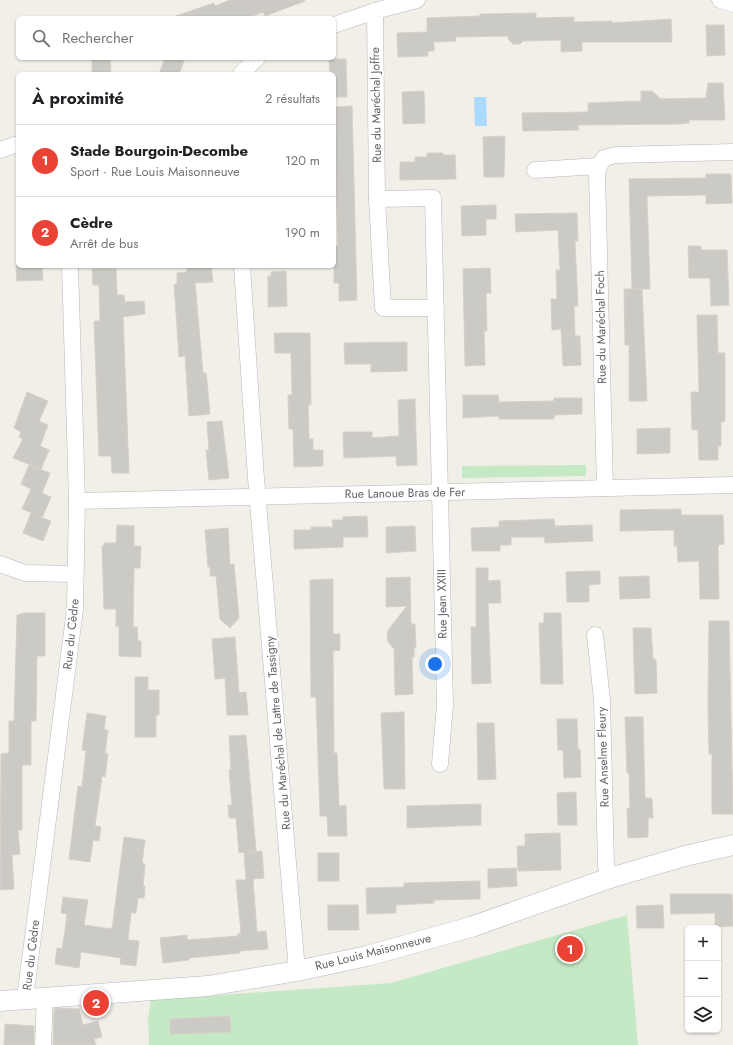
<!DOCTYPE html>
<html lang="fr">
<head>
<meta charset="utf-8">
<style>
  :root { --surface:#fff; --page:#f2f2f2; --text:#202124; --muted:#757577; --line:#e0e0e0; --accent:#ea4335 }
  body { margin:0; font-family:Jost,sans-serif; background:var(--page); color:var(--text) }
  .controls { position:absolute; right:12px; bottom:12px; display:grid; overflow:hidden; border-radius:6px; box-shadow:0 1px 3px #0004 }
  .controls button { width:36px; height:36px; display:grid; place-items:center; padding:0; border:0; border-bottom:1px solid var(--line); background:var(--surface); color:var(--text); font:20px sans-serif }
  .you { position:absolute; left:435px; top:664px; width:14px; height:14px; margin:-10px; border:3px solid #fff; border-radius:50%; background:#1a73e8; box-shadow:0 0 0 6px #1a73e833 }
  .badge { display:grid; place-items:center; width:26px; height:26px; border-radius:50%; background:var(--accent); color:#fff; font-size:13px; font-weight:700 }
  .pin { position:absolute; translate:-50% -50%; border:2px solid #fff; box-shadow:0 1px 4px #0006 }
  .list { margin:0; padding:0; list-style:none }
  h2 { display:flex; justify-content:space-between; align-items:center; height:52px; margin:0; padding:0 16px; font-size:17px }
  h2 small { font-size:13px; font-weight:400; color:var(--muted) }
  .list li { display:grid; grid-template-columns:26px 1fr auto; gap:12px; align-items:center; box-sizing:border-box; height:72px; padding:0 16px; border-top:1px solid var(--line) }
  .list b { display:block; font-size:15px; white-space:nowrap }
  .list p { margin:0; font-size:13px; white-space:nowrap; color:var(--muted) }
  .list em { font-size:13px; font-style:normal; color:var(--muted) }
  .icon { flex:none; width:22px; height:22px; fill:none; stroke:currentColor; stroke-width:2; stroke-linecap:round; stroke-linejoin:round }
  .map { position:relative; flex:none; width:733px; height:1045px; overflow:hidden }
  .search { position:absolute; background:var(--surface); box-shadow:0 1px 3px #0004; left:16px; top:16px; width:320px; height:44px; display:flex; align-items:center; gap:10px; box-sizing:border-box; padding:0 14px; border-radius:6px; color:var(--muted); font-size:15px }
  .panel { position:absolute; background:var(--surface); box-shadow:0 1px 3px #0004; left:16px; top:72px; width:320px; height:196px; border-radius:6px }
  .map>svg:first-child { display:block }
</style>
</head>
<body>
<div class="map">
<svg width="733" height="1045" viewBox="0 0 733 1045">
  <rect width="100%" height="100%" fill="#f1efe8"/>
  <g fill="#c5e8c5">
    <path d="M586 465V476L462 478V466Z"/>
    <path d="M627 915 638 1045H149L148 1019 151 1000 391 983Z"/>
  </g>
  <path fill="#aadaff" d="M474 97H486L487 126H475Z"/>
  <g fill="#cccac5" stroke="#d6d1c6">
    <path d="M230 0H304L305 1 265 16 263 12 248 18H176V16L214 3 215 6Z"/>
    <path d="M536 13V18L574 17V22L612 21V23L671 19 672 42H582V51L561 52V40L523 41 520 44H513L508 39V36L455 37 456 41 434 42V51H428V56L398 57 397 33 427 32V18L480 16V14Z"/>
    <path d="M706 25H724L725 55 707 56Z"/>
    <path d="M92 58H110L111 74H92Z"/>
    <path d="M165 58H185L179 74H159Z"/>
    <path d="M329 59H346L347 97H334V74H330Z"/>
    <path d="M708 83H723L725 120H689V123L679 124 578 125 579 130 523 131 522 113 588 112V103L641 101V91H652L661 99 706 98Z"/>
    <path d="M424 91 425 123 403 124 402 92Z"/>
    <path d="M352 106 357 300 339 301V283H334V246H338L335 134H336V107Z"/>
    <path d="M505 136 504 177H484L483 137Z"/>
    <path d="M427 153H443V155H455L456 179 400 180V162H415V157H427Z"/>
    <path d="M706 174H731L732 203 706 204V195L647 196 650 289H632L629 179 706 178Z"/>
    <path d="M496 205V219H486V235L462 236 461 206Z"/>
    <path d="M577 213 578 241H575L578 306H574L575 336H580L581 365 563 366 561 329 552 330 551 299H557L556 270H560L558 230 516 232 515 214Z"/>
    <path d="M688 246H701V250H727L729 305 711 306 710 278H689Z"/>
    <path d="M16 266H42L43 280 17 281Z"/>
    <path d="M186 266H211L213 282 195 283 203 373H206L207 381 210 414 189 416 185 356 179 357 174 284H177V273L187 272Z"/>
    <path d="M490 268 491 293H486L487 331H484L485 365 465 366 463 269Z"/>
    <path d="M92 269H116L117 295H124L125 302 144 301 145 314 123 317 129 473H112L111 456H99L94 321H100L99 285H93Z"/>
    <path d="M286 271 287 306 268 307V276H271V272Z"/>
    <path d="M624 289H642L647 401H629V345H625Z"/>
    <path d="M697 315H717L718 353H725V421L721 422V446H718V460H699L698 430H692L691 392H699Z"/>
    <path d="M274 333H310L311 405H308L309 439H313V450H323V466L294 467 293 429H289L288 395H292L291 353H275Z"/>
    <path d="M407 342V371L371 372V364H345L344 343Z"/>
    <path d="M27 392 48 401 39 421 48 425 40 446 49 450 41 469 13 458 23 439 19 437 21 432 14 428Z"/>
    <path d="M463 395H498L499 402 554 401V398H582V414L554 415V419H499V416L463 418Z"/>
    <path d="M415 399 417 465 397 466 396 456 344 458 343 432H372V438L399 436 398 400Z"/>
    <path d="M222 421 229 478 209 480 206 450H209L207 422Z"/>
    <path d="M670 428V453L637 454V429Z"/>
    <path d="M29 465 50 473 42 493 51 497 42 518 51 521 43 541 23 533 31 513 42 517 22 509 31 489 21 484Z"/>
    <path d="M681 509V515H723L724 544 718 545 719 599H700L699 561 678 562 677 546H674V530L620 531V510Z"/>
    <path d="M367 516 368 537H343V547L294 549V530H311V527H333L332 520H343V517Z"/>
    <path d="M554 519 555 526 592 525 593 541 545 543 544 537H511V545H500V551H472L471 528 499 527V521Z"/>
    <path d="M117 525 134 526V546H141L140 568H134L133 627H137L138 641H141V657L119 656V626L116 627V609H104L102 546H104V543H116Z"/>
    <path d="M415 526 416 551 386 553V527Z"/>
    <path d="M228 528 230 565 234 564 239 618 230 628 220 619 216 576H210V567H208L205 530Z"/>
    <path d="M476 568H488V581L500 580 501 603H488L491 683 472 684 471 627H476Z"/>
    <path d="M600 571V584L589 585V602H567L566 572Z"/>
    <path d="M649 576 650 598 620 599 619 577Z"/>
    <path d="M410 577 411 624H415L416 648H414V657H412L413 694 395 695 394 649 388 642 387 635 389 629 407 606 386 607V578Z"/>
    <path d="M333 579V634H340V650L333 651 334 753H337L339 806 346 805 347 836H328L327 816H320L316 697H311L310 580Z"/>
    <path d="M24 613H45V656H37L36 721H31V765H22V830H18L20 854 12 855 14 889 0 890 1 754 9 753V721H14L17 615Z"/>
    <path d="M544 613H561L563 684H541L539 623H544Z"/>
    <path d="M709 621H729L733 814H712V754H709L708 703Z"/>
    <path d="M633 628H651L653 660 656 659 657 693 635 694Z"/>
    <path d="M235 637 239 693 246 692 248 715H227L225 678 215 679 212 639Z"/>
    <path d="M135 677H148V690H159V715H156V737H135Z"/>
    <path d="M404 712 405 789H384L381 713Z"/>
    <path d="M87 713 106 716 104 730H108L105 753 108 754 105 777 102 776 95 826 101 827 99 841 93 840 90 862 69 859 78 786 82 787 86 751 82 750Z"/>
    <path d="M625 717H643L645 798H652L653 818H648V837L628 838 627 808H630L629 773H627Z"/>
    <path d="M557 719H577L578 749H580L581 777 564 778 563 750H558Z"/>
    <path d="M477 723H494L496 779 478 780Z"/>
    <path d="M246 735 256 851 248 852 262 851 264 878 253 879 257 932 266 931 268 949 240 951V953L189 958V960L163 963 160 938 187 935V940L238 936V934L241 933 236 880H246L244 852 239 853 236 818H229L228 805H232L229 770H231L229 736Z"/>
    <path d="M576 792 577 825H558L557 793Z"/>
    <path d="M481 804V825L407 828V806Z"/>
    <path d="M560 833 561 870 518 871 517 846H525V834Z"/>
    <path d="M124 837 145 840 142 863 145 864 143 886H145L144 898H138L136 913H131L128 940 139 941 136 966 120 964 121 958 81 952 79 968 55 964 57 948 62 949 65 931 67 914 61 913 63 897 88 900 84 925 112 929Z"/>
    <rect x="318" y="853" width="21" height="28"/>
    <path d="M516 868 517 886 488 888V869Z"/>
    <path d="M480 881V899L434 900V903L396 905V913L367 914 366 888 404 887V883Z"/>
    <path d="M670 894H732L733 926 715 927V913L671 914Z"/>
    <path d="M328 905H358L359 930H328Z"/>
    <path d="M663 905 664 928H637L636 906Z"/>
    <path d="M59 1008 79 1009 83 1025 98 1021 102 1037 94 1039 96 1045H53L54 1009Z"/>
    <path d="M230 1016 231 1032 170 1034V1019Z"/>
    <path d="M5 1024 34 1026V1045H4Z"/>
  </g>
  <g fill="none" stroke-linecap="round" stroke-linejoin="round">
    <defs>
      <g id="minor">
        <path d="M720 0 733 4"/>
        <path d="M375 11 377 199 383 308H436"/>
        <path d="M334 25 375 11 417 0"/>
        <path d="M241 74 257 58"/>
        <path d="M0 150 18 144"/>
        <path d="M535 170 599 166"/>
        <path d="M377 199 433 198 445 705 440 764"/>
        <path d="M242 266 256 478 297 971"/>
        <path d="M605 488 597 174 599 166 604 158 616 155 733 152"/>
        <path d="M77 501 733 485"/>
        <path d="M0 564 25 573 75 574"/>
        <path d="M595 635 602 700 606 866 610 878"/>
        <path d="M25 999 75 609 77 501 70 266"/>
        <path d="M43 1045 45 998"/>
      </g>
      <path id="tertiary" d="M0 1001 208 986 297 971 367 956 471 927 610 878 685 856 733 845"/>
    </defs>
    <use href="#minor" stroke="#b5b8bc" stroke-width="17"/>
    <use href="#tertiary" stroke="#b5b8bc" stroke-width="21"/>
    <use href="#minor" stroke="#fff" stroke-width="16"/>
    <use href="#tertiary" stroke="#fff" stroke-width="20"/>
  </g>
  <g text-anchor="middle" stroke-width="4" stroke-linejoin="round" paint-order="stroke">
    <g font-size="12" fill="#5f6368" stroke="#fff">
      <text transform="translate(376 105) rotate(-91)" y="4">Rue du Maréchal Joffre</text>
      <text transform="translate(601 327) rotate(-91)" y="4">Rue du Maréchal Foch</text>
      <text transform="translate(405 493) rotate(-1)" y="4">Rue Lanoue Bras de Fer</text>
      <text transform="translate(442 604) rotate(-91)" y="4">Rue Jean XXIII</text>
      <text transform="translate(71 634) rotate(-84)" y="4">Rue du Cèdre</text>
      <text transform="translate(278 733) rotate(-95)" y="4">Rue du Maréchal de Lattre de Tassigny</text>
      <text transform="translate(603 757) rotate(-92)" y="4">Rue Anselme Fleury</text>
      <text transform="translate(373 952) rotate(-14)" y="4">Rue Louis Maisonneuve</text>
      <text transform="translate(31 955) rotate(-83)" y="4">Rue du Cèdre</text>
    </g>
  </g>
</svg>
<div class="controls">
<button>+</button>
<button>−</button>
<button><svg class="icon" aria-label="layers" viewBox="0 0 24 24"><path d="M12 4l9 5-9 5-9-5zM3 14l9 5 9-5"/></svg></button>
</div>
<div class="you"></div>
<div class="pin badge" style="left:570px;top:949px">1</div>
<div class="pin badge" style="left:96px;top:1003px">2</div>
<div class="search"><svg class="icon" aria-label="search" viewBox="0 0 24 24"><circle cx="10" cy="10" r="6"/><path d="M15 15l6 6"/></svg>Rechercher</div>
<section class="panel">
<h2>À proximité<small>2 résultats</small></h2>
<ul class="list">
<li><span class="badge">1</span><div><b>Stade Bourgoin-Decombe</b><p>Sport · Rue Louis Maisonneuve</p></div><em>120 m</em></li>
<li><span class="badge">2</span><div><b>Cèdre</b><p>Arrêt de bus</p></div><em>190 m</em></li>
</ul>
</section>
</div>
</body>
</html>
